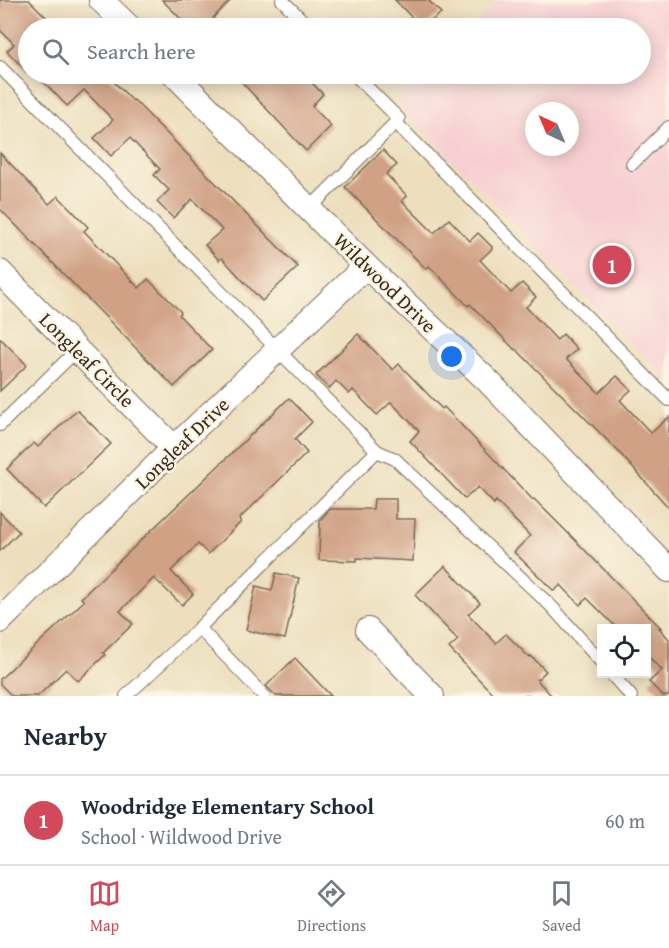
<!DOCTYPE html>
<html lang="en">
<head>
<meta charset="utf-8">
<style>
  :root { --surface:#fff; --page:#f6f6f7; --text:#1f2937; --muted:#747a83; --line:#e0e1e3; --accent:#d1495b }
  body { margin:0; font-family:"Gentium Book Plus",serif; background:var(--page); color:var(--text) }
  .controls { position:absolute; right:18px; bottom:18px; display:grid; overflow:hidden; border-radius:0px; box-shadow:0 3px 15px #0003 }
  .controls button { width:54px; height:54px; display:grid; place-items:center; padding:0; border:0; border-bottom:2px solid var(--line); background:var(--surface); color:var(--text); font:30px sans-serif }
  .compass { position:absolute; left:525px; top:102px; width:54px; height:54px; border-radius:50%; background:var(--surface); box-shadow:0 3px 15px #0003; rotate:316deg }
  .you { position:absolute; left:452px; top:357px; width:21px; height:21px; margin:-15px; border:4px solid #fff; border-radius:50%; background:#1a73e8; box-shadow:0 0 0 9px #1a73e833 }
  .badge { display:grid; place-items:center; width:39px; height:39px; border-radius:50%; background:var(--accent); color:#fff; font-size:20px; font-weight:700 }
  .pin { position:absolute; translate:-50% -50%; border:3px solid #fff; box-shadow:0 2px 6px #0006 }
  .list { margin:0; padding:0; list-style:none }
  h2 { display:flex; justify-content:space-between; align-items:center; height:78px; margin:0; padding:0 24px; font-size:26px }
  h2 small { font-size:20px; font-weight:400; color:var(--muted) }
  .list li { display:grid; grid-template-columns:39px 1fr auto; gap:18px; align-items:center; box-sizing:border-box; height:90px; padding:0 24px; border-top:2px solid var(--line) }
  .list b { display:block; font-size:22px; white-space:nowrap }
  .list p { margin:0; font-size:20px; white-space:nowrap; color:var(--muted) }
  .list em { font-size:20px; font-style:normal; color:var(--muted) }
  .icon { flex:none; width:33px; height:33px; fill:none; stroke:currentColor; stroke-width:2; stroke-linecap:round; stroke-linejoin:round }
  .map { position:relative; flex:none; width:669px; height:696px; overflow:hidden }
  .search { position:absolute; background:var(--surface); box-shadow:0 3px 15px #0003; left:18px; right:18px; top:18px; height:66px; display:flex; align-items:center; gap:15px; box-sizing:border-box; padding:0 21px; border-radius:33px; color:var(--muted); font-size:22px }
  .sheet { height:168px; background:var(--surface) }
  nav { display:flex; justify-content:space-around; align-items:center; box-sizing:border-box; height:84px; border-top:2px solid var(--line); background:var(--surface); font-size:16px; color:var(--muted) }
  nav a { display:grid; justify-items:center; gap:3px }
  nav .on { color:var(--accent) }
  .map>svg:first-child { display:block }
</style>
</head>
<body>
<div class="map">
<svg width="669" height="696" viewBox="0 0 669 696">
  <rect width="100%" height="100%" fill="#fcf5e5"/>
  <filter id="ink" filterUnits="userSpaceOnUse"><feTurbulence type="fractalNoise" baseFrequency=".0167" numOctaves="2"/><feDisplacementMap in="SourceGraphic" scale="12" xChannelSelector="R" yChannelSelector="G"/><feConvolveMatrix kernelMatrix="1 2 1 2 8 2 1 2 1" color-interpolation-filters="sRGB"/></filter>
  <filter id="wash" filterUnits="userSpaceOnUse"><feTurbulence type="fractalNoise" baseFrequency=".008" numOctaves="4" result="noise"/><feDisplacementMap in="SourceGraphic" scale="24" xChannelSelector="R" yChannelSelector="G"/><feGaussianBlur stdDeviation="1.35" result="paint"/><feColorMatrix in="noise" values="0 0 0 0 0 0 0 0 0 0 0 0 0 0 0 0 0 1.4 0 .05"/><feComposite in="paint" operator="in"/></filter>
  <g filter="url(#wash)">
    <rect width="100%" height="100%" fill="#eddfbd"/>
    <path fill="#f7cfd2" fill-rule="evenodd" d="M500 0H669V382L396 102 424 74H640V28H470ZM534 111H570V147H534Z"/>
    <g id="blocks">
      <g fill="#d0a185">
        <path d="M0 0H29L57 28H28V73L7 51 14 44 0 30Z"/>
        <path d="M162 0H231L213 18 224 28H190Z"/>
        <path d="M395 0H428L441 13 422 28Z"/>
        <path d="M36 74H106L133 101 134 100 298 267 262 301 222 258 219 260 205 245 222 230 192 199 173 218 157 202 169 190 154 175 160 169 130 138 111 156 94 138 113 120 84 90 67 106Z"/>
        <path d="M234 74H303L323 94 312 106 331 126 306 151Z"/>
        <path d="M383 150 397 165 386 174 407 196 402 201 434 233 449 219 470 241 478 233 493 248 480 260 511 293 522 283 536 297 526 307 557 340 563 334 577 349 566 359 599 393 617 376 631 390 620 400 651 433 669 417V508L615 448 516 349 515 350 470 304 468 306 429 266 426 269 345 187Z"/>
        <path d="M0 153 49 204 58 196 88 227 84 231 139 288 148 279 181 312 179 315 212 350 174 387 0 209Z"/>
        <path d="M358 334 393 370 399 364 442 409 444 407 533 500 534 499 575 540 661 628H659L669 639V696H663L649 682 662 670 646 654V628H617L587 598 580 605 561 585 554 591 514 552 530 536 496 501 494 504 478 487 465 499 410 441 419 431 391 402 377 415 353 390 349 394 336 381 329 389 316 375Z"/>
        <path d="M0 338 27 365 0 391Z"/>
        <path d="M289 398 312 422 295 439 307 453 239 519 241 522 208 554 198 544 171 571 193 594 182 605 154 578 120 611 133 624 103 653 105 655 78 681 66 669 38 696H12L0 684V679L84 601 81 598Z"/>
        <path d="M77 410 111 444 44 508 7 469 34 443 38 447Z"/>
        <path d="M374 499H396V519H415L413 561 357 558V561L319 560 320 520 330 509H373Z"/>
        <path d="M0 512 19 532 0 551Z"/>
        <path d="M445 566 480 603 468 614 496 643 506 634 529 657 531 656 546 671 537 680 552 696H495L449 648 458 640 415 595Z"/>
        <path d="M276 573 299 578 285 639 246 630 256 586 272 590Z"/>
        <path d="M295 658 331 696H276L266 686Z"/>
      </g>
    </g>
  </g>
  <g filter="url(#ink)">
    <use href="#blocks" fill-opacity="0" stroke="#796956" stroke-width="1.5"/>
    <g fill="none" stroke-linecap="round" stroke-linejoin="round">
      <defs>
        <g id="service">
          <path d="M282 0 310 28"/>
          <path d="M0 67 377 451 395 459 552 607 602 663"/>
          <path d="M395 122 669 400"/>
          <path d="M632 164 669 127"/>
          <path d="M309 209 399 119 354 74"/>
          <path d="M0 425 77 350"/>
          <path d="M199 628 264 696"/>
          <path d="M611 674 631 696"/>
          <path d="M126 696 199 628 377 451"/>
        </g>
        <g id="minor">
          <path d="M101 0 130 28"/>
          <path d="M174 74 366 266 487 380 669 570"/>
          <path d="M0 272 174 448"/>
          <path d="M0 621 174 448 366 266"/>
          <path d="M368 630 432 696"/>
        </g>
      </defs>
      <use href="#service" stroke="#796956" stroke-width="14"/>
      <use href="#minor" stroke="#796956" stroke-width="26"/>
      <use href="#service" stroke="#fff" stroke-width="12"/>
      <use href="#minor" stroke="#fff" stroke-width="24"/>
    </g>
  </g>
  <g text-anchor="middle" stroke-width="5" stroke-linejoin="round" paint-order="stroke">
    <g font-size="20" fill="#3b2a1e" stroke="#fcf5e5">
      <text transform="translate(385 283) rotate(44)" y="7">Wildwood Drive</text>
      <text transform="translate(87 360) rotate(45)" y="7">Longleaf Circle</text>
      <text transform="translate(182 443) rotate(-44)" y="7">Longleaf Drive</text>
    </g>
  </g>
</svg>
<div class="controls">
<button><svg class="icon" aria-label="locate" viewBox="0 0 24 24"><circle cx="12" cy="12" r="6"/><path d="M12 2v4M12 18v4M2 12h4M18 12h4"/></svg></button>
</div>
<svg class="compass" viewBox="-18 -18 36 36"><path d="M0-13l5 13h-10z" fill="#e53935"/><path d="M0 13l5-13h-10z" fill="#747a83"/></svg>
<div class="you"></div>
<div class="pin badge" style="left:612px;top:265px">1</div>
<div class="search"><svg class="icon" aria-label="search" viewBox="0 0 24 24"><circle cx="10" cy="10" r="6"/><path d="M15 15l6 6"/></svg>Search here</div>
</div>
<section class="sheet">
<h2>Nearby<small></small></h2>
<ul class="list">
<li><span class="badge">1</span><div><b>Woodridge Elementary School</b><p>School · Wildwood Drive</p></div><em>60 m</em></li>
</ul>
</section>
<nav>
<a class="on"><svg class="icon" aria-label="map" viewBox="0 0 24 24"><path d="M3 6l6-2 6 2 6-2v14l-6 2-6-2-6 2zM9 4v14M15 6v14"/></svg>Map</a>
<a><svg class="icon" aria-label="directions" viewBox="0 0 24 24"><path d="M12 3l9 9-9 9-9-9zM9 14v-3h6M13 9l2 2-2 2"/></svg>Directions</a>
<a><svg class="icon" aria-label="saved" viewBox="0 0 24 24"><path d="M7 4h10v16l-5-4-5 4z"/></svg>Saved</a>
</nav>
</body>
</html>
